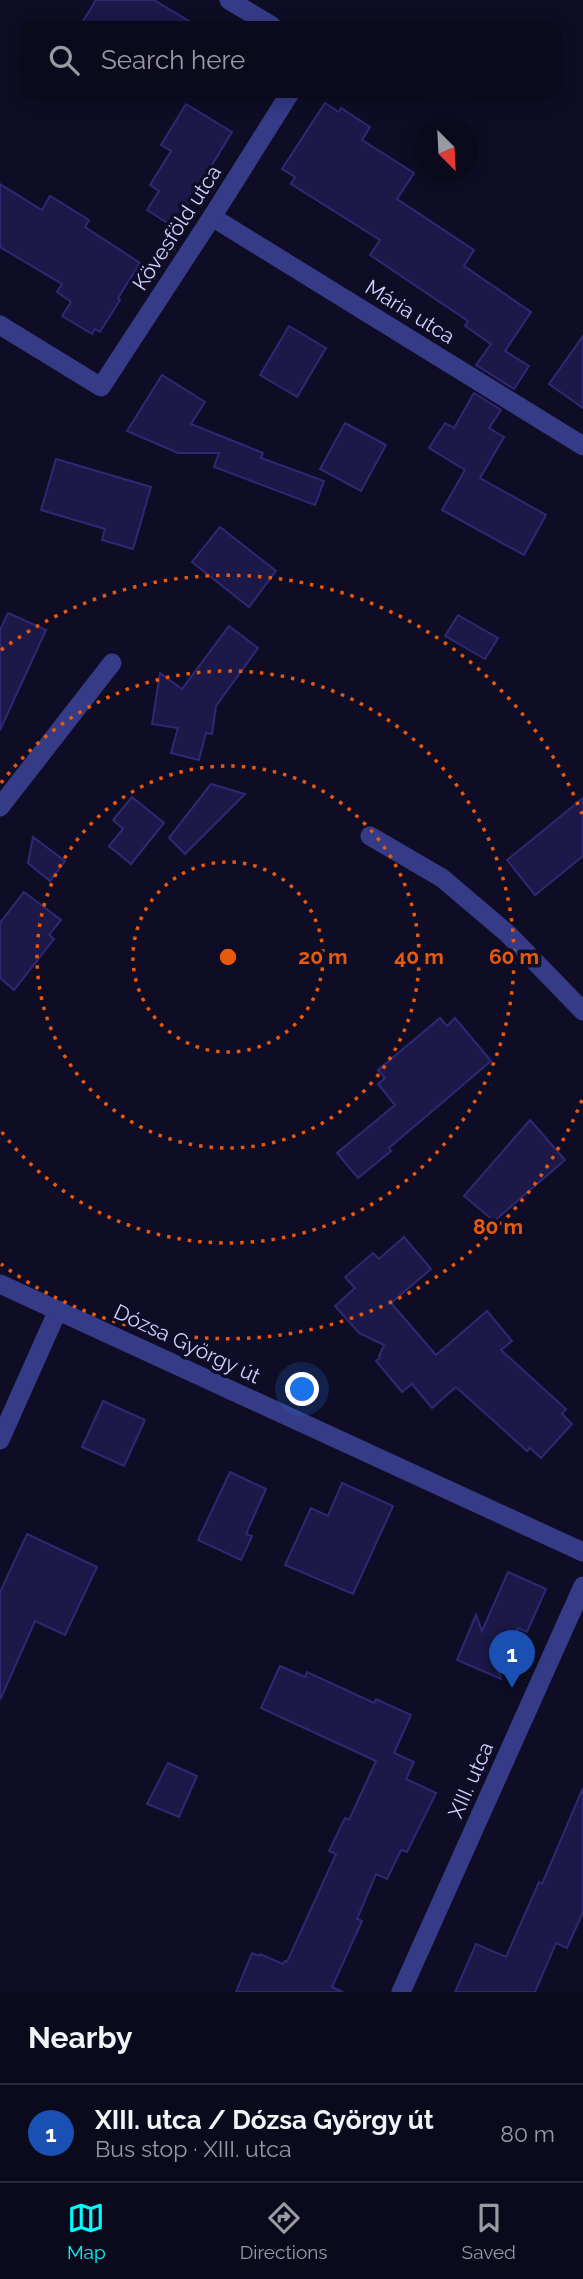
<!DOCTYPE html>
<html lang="en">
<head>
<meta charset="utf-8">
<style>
  :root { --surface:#0b0a1c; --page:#141325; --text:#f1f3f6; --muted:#9a9aa3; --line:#2b2b3b; --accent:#00fcfb }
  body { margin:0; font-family:Raleway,sans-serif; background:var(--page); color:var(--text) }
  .compass { position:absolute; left:415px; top:119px; width:63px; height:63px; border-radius:50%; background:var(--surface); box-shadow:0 4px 18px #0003; rotate:156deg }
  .you { position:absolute; left:303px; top:1390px; width:24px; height:24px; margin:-18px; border:5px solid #fff; border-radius:50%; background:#1a73e8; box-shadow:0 0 0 10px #1a73e833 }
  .badge { display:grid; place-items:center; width:46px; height:46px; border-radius:50%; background:var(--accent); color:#fff; font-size:23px; font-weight:700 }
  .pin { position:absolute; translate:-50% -58px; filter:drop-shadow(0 2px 4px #0008) }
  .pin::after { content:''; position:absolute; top:37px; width:24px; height:21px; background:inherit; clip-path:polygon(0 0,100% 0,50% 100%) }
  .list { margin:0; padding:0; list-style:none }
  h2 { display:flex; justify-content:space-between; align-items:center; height:91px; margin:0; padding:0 28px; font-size:30px }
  h2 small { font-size:23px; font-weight:400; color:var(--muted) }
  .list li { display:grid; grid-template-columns:46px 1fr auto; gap:21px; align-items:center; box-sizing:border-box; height:98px; padding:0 28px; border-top:2px solid var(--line) }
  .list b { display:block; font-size:26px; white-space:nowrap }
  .list p { margin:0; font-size:23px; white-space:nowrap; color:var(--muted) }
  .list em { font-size:23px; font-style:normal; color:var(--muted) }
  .icon { flex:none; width:38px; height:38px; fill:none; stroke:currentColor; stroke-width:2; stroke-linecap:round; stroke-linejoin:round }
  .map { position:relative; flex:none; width:583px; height:1992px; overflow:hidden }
  .search { position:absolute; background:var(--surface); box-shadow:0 4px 18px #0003; left:21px; right:21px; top:21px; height:77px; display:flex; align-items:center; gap:18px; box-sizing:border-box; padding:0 24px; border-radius:14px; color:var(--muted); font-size:26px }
  .sheet { height:189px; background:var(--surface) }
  nav { display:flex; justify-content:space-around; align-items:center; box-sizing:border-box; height:98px; border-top:2px solid var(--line); background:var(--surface); font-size:19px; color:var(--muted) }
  nav a { display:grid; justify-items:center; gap:4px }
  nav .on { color:var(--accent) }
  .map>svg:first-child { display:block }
</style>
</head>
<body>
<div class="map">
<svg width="583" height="1992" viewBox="0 0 583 1992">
  <rect width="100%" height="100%" fill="#0f0d25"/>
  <g fill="#1c1847" stroke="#2f2875" stroke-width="2">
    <path d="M96 0H154L197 26H80Z"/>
    <path d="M325 103 339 112 341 108 370 127 362 140 414 173 397 199 474 250 464 266 531 312 505 351 529 366 514 389 476 365 491 344 465 326 468 321 370 255 380 240 291 184 295 177 282 169Z"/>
    <path d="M186 104 232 132 174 227 147 210 159 191 150 185 171 151 161 145Z"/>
    <path d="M0 184 42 210 50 196 89 220 85 227 140 263 118 298 120 300 100 332 95 329 92 334 62 316 71 302 57 292 62 284 0 247Z"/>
    <path d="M289 326 326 348 297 397 260 375Z"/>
    <path d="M583 336V408L549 384Z"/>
    <path d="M162 375 205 402 191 424 263 453 261 458 324 481 315 505 214 467 219 453H178L127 431Z"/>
    <path d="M474 393 501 410 489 428 504 437 480 478 546 515 524 555 442 510 465 470 429 448 445 423 454 428Z"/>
    <path d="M345 423 386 445 361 491 320 469Z"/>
    <path d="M56 459 151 487 133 549 102 540 105 529 41 510Z"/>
    <path d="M220 527 276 571 249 607 192 562Z"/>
    <path d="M8 613 46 630 0 730V630Z"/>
    <path d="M458 615 498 638 485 659 445 636Z"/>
    <path d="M229 626 258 648 216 706 212 734 206 733 199 760 171 753 178 728 152 724 160 673 182 689Z"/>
    <path d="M211 784 245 794 185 854 169 838Z"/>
    <path d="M132 797 164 823 131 864 109 846 123 829 113 820Z"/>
    <path d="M583 798V856L535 895 507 860Z"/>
    <path d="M33 837 65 861 50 881 28 863Z"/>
    <path d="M24 892 61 920 49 935 54 939 14 990 0 978V923Z"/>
    <path d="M440 1018 447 1026 455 1018 491 1061 389 1148 391 1151 358 1178 337 1153 395 1105 378 1084 385 1078 378 1070Z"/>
    <path d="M530 1120 565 1160 494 1221 464 1196Z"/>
    <path d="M404 1237 431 1269 391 1303 436 1355 487 1311 512 1341 501 1350 566 1409 562 1414 572 1424 541 1458 530 1448 527 1451 456 1387 432 1408 412 1384 402 1392 376 1361 380 1358 379 1356 384 1345 359 1333 335 1306 355 1288 345 1277 373 1253 379 1259Z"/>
    <path d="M103 1401 145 1420 124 1466 82 1447Z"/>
    <path d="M230 1472 266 1489 246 1534 252 1536 241 1560 198 1540Z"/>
    <path d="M342 1483 393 1506 353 1594 285 1565 311 1508 328 1516Z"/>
    <path d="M27 1534 97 1567 65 1635 35 1621 0 1700V1592Z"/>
    <path d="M508 1572 546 1589 527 1632 518 1628 499 1673 501 1679 457 1660 476 1615 482 1631Z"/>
    <path d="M280 1666 305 1677 307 1672 374 1703 376 1699 411 1715 394 1753 414 1762 406 1779 436 1793 407 1852 401 1850 387 1879 376 1874 357 1919 362 1921 332 1987 343 1992H236L252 1953 259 1956 260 1954 283 1964 285 1961 287 1962 336 1854 329 1851 345 1818 349 1820 376 1761 261 1708Z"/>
    <path d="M168 1763 197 1776 179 1817 147 1804Z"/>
    <path d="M583 1788V1912L567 1948 556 1943 535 1992H455L476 1944 506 1957 539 1882 542 1884Z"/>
  </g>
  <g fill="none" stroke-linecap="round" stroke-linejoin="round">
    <g stroke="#353b87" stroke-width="19">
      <path d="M229 0 272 26"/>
      <path d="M212 217 583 446"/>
      <path d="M0 325 101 387 212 217 290 93"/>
      <path d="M0 807 112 663"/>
      <path d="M370 836 442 878 508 934 583 1011"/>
      <path d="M0 1440 58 1310"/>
    </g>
    <g stroke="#353b87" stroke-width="19">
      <path d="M0 1284 583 1552"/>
      <path d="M401 1992 583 1586"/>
    </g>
  </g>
  <g fill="none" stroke="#e8590c" stroke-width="3.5" stroke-dasharray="3.5 7">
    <circle cx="228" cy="957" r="95"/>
    <circle cx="228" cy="957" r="191"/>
    <path d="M1 783A286 286 0 1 1 1 1131"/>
    <path d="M582 1100A382 382 0 0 1 1 1264M1 650A382 382 0 0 1 582 814"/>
  </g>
  <g text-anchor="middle" stroke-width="7" stroke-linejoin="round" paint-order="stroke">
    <g font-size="21" fill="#d1d1ff" stroke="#0f0d25">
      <text transform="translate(177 228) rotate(-57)" y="7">Kövesföld utca</text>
      <text transform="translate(410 312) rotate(32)" y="7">Mária utca</text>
      <text transform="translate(187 1344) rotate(25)" y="7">Dózsa György út</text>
      <text transform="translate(471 1780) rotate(-66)" y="7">XIII. utca</text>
    </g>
  </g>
  <circle cx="228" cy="957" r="10" fill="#e8590c" stroke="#0f0d25" stroke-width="3.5"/>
  <g font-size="21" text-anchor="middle" font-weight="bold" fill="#e8590c" stroke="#0f0d25" stroke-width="7" stroke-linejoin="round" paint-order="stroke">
    <text x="323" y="964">20 m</text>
    <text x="419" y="964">40 m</text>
    <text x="514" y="964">60 m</text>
    <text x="498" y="1234">80 m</text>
  </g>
</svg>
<svg class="compass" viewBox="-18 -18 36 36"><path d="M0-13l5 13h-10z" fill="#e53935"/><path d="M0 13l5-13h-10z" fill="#9a9aa3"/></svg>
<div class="you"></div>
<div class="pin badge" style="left:512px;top:1688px;background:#1a4fb4">1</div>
<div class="search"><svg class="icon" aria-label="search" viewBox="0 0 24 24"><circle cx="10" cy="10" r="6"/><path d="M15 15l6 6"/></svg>Search here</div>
</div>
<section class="sheet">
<h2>Nearby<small></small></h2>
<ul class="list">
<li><span class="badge" style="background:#1a4fb4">1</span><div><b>XIII. utca / Dózsa György út</b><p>Bus stop · XIII. utca</p></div><em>80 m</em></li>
</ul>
</section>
<nav>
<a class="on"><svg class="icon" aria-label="map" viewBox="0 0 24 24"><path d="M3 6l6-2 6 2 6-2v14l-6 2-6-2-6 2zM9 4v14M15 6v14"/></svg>Map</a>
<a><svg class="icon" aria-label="directions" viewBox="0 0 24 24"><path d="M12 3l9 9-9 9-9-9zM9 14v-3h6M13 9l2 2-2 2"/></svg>Directions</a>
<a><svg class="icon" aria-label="saved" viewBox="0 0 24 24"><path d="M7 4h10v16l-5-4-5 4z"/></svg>Saved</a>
</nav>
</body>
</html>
